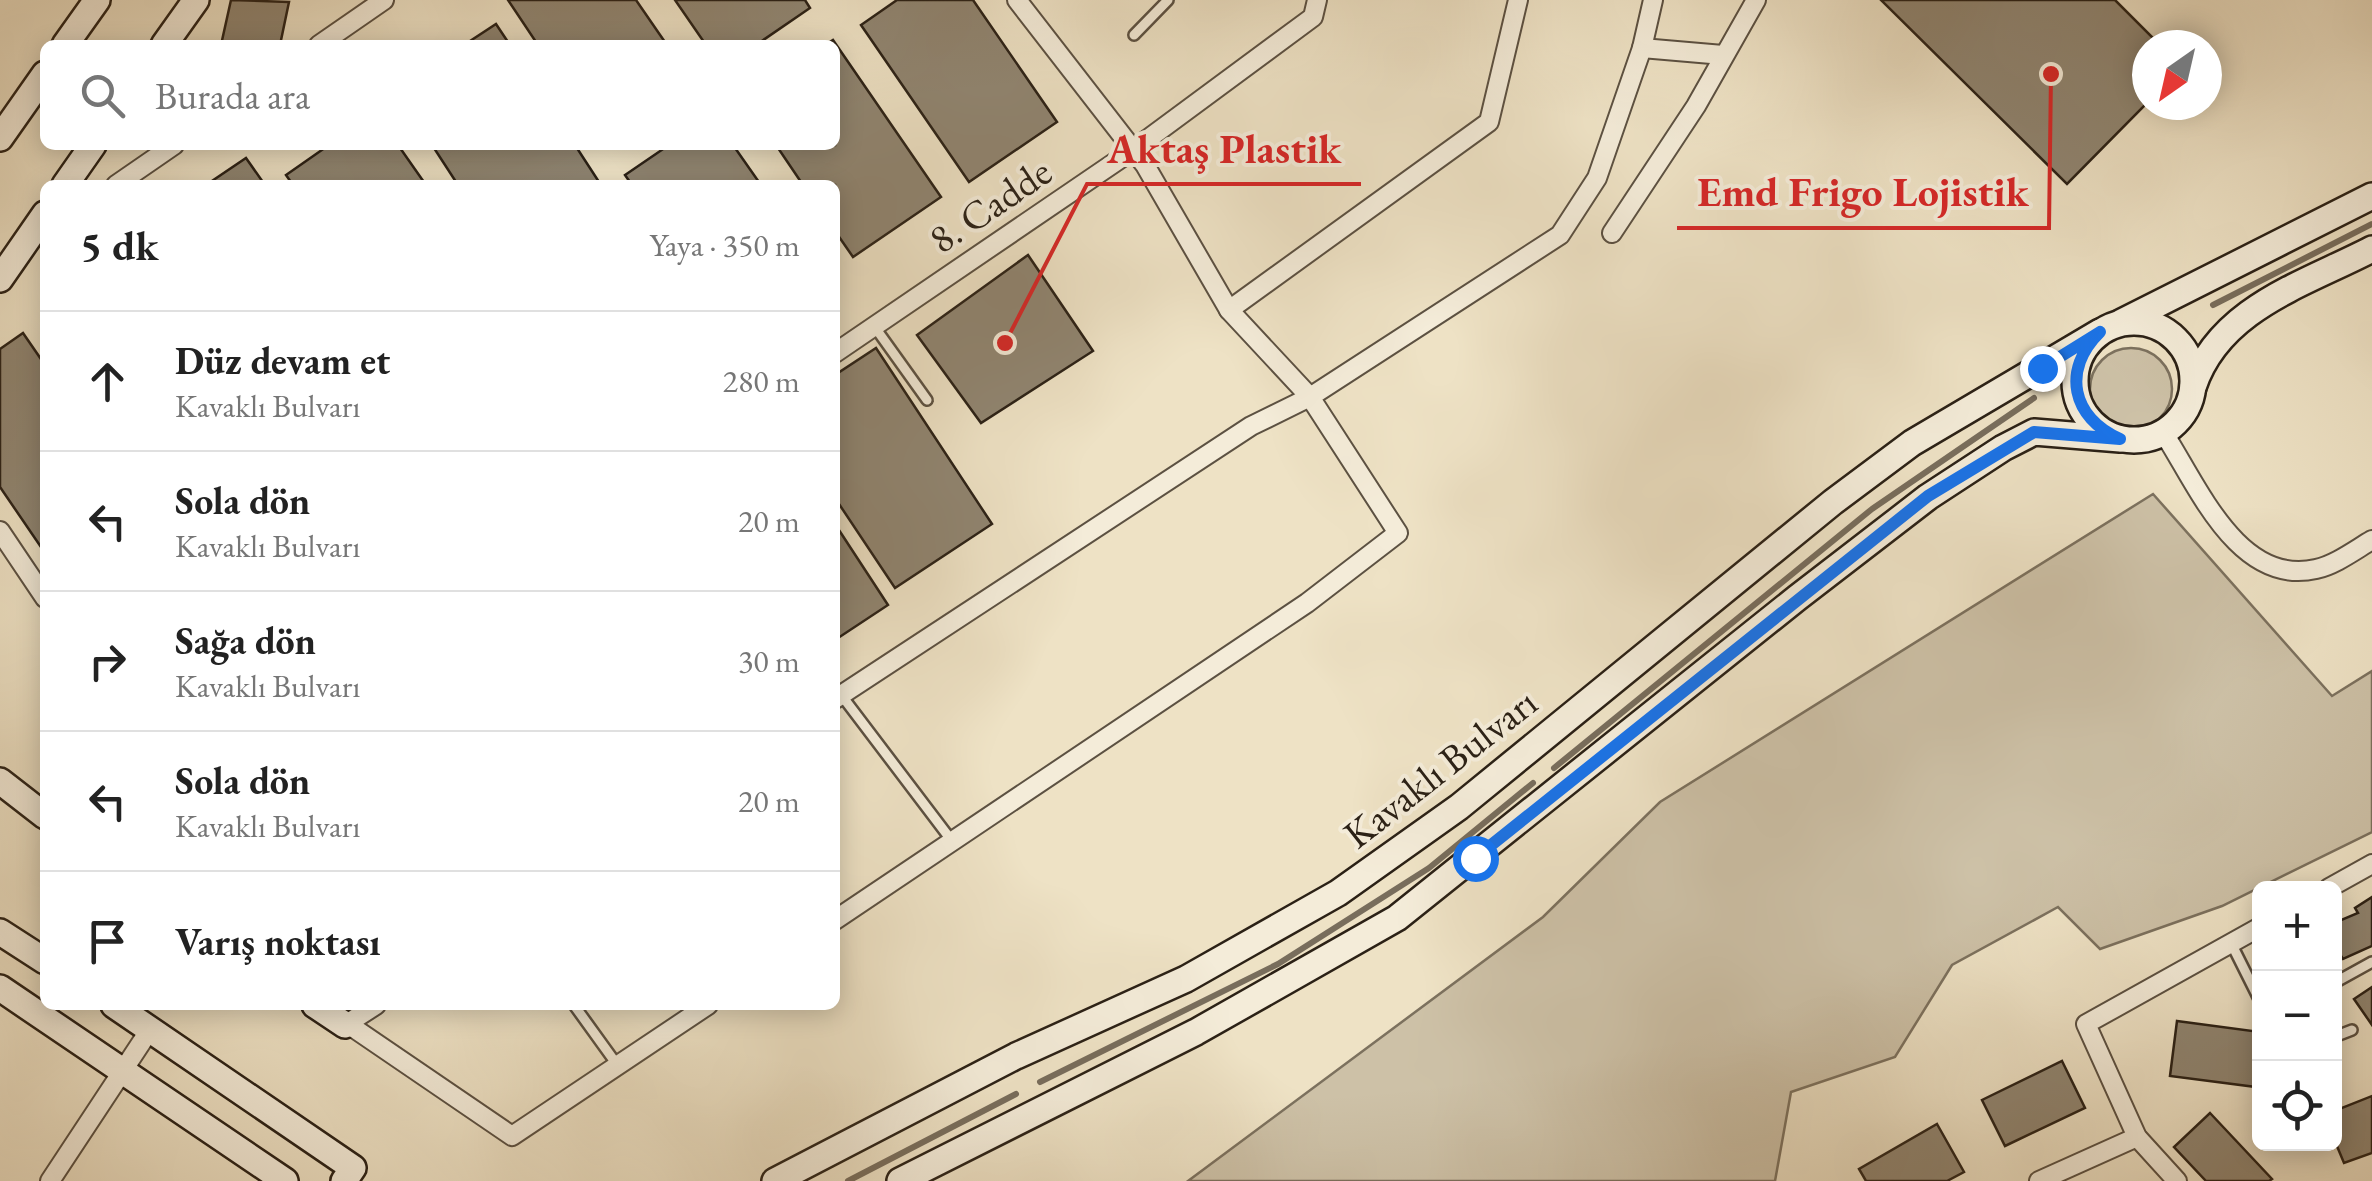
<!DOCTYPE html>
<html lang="tr">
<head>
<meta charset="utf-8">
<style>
  :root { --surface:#fff; --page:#f6f6f6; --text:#222; --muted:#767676; --line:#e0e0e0 }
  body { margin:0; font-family:"EB Garamond",serif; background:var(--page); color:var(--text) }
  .controls { position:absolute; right:30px; bottom:30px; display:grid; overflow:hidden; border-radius:15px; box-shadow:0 5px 25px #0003 }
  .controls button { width:90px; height:90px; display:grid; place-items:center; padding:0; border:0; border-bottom:2px solid var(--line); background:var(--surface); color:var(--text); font:50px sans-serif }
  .compass { position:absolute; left:2132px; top:30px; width:90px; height:90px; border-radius:50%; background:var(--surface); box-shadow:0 5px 25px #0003; rotate:214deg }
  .stop { position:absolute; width:30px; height:30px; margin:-22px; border:8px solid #1a73e8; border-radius:50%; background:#fff }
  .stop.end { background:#1a73e8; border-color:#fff; box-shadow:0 2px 10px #0008 }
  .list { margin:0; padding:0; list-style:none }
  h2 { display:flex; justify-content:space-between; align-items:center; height:130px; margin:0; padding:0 40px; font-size:42px }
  h2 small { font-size:32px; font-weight:400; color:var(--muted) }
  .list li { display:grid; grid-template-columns:65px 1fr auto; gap:30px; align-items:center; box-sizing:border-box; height:140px; padding:0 40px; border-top:2px solid var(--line) }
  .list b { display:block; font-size:38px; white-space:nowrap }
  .list p { margin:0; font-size:32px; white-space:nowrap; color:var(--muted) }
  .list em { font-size:32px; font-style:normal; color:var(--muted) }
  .icon { flex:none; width:55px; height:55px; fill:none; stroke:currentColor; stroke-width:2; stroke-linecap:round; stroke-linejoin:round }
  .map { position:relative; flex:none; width:2372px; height:1181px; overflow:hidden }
  .search { position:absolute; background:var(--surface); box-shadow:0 5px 25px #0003; left:40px; top:40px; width:800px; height:110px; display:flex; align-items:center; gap:25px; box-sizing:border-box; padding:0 35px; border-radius:15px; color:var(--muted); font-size:38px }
  .panel { position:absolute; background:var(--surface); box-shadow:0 5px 25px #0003; left:40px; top:180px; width:800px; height:830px; border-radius:15px }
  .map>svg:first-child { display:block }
</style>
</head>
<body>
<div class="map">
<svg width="2372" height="1181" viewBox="0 0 2372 1181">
  <rect width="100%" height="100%" fill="#eee2c5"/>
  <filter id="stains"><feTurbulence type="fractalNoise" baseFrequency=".002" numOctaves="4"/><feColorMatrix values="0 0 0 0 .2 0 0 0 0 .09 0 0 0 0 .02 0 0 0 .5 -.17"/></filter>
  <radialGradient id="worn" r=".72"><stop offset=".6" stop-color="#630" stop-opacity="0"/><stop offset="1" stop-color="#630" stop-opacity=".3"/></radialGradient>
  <g fill="#cdc1a7" stroke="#7c715e" stroke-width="2.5">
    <circle cx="2131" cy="389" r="41"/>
    <path d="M2153 494 2332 696 2372 671V832L2222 906 2100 949 2058 907 1952 965 1895 1057 1791 1092 1775 1181H1188L1543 917 1660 802Z"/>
  </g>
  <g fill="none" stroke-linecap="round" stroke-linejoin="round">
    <g stroke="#786d5c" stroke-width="6">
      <path d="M2213 305 2372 224"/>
      <path d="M1554 768 1872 509 2034 398"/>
      <path d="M1040 1082 1278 964 1429 868 1533 783"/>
      <path d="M848 1181 1016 1094"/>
    </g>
  </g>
  <g fill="#908571" stroke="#2b2116" stroke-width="2.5">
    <path d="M231 0 289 2 280 45H221Z"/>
    <path d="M508 0H636L667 45H538Z"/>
    <path d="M675 0H805L810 8 756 45H706Z"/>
    <path d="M897 0H973L1057 122 969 182 861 25Z"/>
    <path d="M1881 0H2115L2160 45H2147V103L2067 184Z"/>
    <path d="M496 24 510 45H464Z"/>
    <path d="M833 40 941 197 853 257 835 231V185H803L776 145H835V45H825Z"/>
    <path d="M329 145H398L426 185H293L286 175Z"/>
    <path d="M432 145H575L601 185H458Z"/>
    <path d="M669 145H733L761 185H632L625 175Z"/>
    <path d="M246 158 265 185H206Z"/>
    <path d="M1028 255 1093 351 981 423 917 335Z"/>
    <path d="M23 333 45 365 43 550 0 487V349Z"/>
    <path d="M876 348 992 524 895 588 835 498V375Z"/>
    <path d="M835 524 888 605 835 640Z"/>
    <path d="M2372 897V946L2343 959 2334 945V923L2358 913 2355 908Z"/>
    <path d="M2372 987V1025L2354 999Z"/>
    <path d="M2177 1021 2260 1032 2256 1087 2170 1076Z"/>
    <path d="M2062 1061 2085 1108 2005 1146 1982 1100Z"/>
    <path d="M2372 1096V1153L2344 1163 2334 1139V1111Z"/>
    <path d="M2210 1113 2272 1179 2269 1181H2206L2174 1147Z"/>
    <path d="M1937 1124 1964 1172 1947 1181H1866L1859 1169Z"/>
  </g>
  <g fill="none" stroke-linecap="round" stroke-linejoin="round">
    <defs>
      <g id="lane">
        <path d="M1134 35 1168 0"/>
        <path d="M874 326 927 400"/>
        <path d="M842 696 952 841"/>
        <path d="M2231 943 2260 1001"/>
        <path d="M2334 983 2372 962"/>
        <path d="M574 1005 618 1066"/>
        <path d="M2334 1037 2352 1030"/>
      </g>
      <g id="street">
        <path d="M319 45 384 0"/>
        <path d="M1642 48 1723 55"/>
        <path d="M116 185 174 145"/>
        <path d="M1612 233 1696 106 1756 0"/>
        <path d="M1229 310 1489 122 1518 0"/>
        <path d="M835 353 1133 150 1313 17 1317 0"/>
        <path d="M2163 432C2197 484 2238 587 2316 569 2335 565 2355 550 2372 540"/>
        <path d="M0 531 45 598"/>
        <path d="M835 699 1251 426 1310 397 1229 310 1145 165 1017 0"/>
        <path d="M2329 888 2372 864"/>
        <path d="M835 920 1307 603 1398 533 1310 397 1560 235 1597 178 1642 48 1653 0"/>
        <path d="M339 1018 512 1136 708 1005"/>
        <path d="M345 1025 376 1005"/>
        <path d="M50 1181 151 1028"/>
        <path d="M2039 1181 2137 1137"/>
        <path d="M2177 1181 2137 1137 2086 1024 2260 927"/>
      </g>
      <g id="secondary">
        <path d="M65 45 97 0"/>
        <path d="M164 45 196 0"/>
        <path d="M0 138 45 74"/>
        <path d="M65 185 93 145"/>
        <path d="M0 279 45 214"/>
        <path d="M2122 322 2372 196"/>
        <circle cx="2134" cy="381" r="59"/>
        <path d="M2193 387C2219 308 2305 284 2372 249"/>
        <path d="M0 781 45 816"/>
        <path d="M0 932 45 961"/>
        <path d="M0 988 285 1181"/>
        <path d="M114 1005 353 1168 344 1181"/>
        <path d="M315 1005 345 1025"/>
        <path d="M775 1181 1016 1056 1186 979 1338 893 1459 807 1833 502 1912 443 2100 332"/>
        <path d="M900 1181 1196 1032 1397 918 1797 598 1928 497 2003 448 2034 432 2120 439"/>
      </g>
    </defs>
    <use href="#lane" stroke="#5c5142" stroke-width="14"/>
    <use href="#street" stroke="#5c5142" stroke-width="22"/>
    <use href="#secondary" stroke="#2b2116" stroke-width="30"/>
    <use href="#lane" stroke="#f4ecd9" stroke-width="9"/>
    <use href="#street" stroke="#f4ecd9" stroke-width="18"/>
    <use href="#secondary" stroke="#f4ecd9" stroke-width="25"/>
  </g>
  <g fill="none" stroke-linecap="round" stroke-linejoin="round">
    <path stroke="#1a73e8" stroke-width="12" d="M1475 858 1928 496 2034 432 2120 439C2072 418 2061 370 2100 332L2042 368"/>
  </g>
  <g text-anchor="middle" stroke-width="8" stroke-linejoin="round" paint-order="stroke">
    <g font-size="40" fill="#2b2116" stroke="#f4ecd9">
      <text transform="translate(990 205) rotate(-34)" y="14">8. Cadde</text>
      <text transform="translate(1440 768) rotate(-38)" y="14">Kavaklı Bulvarı</text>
    </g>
  </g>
  <path fill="none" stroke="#d62828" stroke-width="4" d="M1005 343L1087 184H1361M2051 74L2049 228H1677"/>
  <g fill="#d62828" stroke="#f4ecd9" stroke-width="4">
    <circle cx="1005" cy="343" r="10"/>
    <circle cx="2051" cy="74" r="10"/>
  </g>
  <g font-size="42" text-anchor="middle" font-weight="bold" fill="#d62828" stroke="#f4ecd9" stroke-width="8" stroke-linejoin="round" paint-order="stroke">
    <text x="1224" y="163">Aktaş Plastik</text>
    <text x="1863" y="206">Emd Frigo Lojistik</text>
  </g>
  <rect width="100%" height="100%" filter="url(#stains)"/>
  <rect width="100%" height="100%" fill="url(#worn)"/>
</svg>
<div class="controls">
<button>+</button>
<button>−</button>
<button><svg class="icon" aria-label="locate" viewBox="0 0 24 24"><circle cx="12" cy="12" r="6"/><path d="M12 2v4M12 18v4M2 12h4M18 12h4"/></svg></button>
</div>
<svg class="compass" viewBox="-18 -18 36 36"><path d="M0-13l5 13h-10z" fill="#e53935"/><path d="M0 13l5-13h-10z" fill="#767676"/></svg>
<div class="stop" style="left:1475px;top:858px"></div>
<div class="stop end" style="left:2042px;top:368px"></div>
<div class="search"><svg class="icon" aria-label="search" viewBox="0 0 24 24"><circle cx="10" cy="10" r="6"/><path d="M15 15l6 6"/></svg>Burada ara</div>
<section class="panel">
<h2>5 dk<small>Yaya · 350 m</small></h2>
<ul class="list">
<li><svg class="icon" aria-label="ahead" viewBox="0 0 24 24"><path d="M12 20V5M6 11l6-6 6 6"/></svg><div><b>Düz devam et</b><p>Kavaklı Bulvarı</p></div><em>280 m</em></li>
<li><svg class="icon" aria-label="left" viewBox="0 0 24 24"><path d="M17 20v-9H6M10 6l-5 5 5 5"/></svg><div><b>Sola dön</b><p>Kavaklı Bulvarı</p></div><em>20 m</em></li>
<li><svg class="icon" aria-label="right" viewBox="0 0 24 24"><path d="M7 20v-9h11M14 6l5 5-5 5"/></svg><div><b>Sağa dön</b><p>Kavaklı Bulvarı</p></div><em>30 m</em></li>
<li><svg class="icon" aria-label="left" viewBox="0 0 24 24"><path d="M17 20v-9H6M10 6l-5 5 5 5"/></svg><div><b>Sola dön</b><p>Kavaklı Bulvarı</p></div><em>20 m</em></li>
<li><svg class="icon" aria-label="arrive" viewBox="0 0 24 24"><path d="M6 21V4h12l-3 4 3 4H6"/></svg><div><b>Varış noktası</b></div></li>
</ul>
</section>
</div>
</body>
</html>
